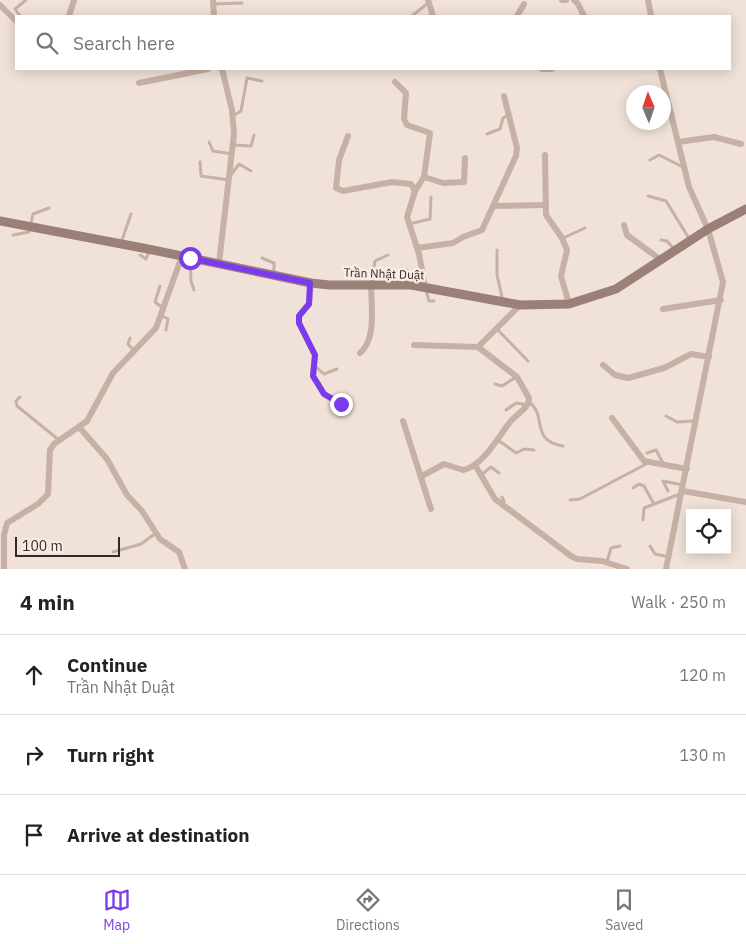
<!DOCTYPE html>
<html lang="en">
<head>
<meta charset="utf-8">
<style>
  :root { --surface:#fff; --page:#f6f6f6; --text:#222; --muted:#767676; --line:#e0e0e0; --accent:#7c3aed }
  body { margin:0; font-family:"IBM Plex Sans",sans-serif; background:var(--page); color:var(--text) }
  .controls { position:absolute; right:15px; bottom:15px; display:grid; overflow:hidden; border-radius:0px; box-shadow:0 2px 12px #0003 }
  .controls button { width:45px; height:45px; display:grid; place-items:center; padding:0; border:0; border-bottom:1px solid var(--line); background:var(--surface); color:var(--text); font:25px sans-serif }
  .compass { position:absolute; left:626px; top:85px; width:45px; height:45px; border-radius:50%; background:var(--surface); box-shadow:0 2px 12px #0003; rotate:358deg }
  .scale { position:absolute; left:15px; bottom:12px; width:105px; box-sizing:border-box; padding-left:5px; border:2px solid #332926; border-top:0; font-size:14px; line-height:18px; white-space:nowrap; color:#332926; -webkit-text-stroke:4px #f8ede4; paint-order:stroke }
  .stop { position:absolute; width:15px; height:15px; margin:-11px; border:4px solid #7c3aed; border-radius:50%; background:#fff }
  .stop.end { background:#7c3aed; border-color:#fff; box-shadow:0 1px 5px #0008 }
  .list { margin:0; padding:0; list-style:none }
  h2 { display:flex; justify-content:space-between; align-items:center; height:65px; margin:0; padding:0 20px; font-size:21px }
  h2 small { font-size:16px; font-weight:400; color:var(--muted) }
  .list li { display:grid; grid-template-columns:32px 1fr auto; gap:15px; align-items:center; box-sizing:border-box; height:80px; padding:0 20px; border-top:1px solid var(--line) }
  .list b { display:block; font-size:19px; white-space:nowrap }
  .list p { margin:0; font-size:16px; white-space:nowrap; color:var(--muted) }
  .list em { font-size:16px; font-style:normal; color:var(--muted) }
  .icon { flex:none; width:28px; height:28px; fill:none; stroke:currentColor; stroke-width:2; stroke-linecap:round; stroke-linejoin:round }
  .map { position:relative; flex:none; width:746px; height:569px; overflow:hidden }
  .search { position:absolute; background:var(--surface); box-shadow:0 2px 12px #0003; left:15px; right:15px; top:15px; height:55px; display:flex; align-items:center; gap:12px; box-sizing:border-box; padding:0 18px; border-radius:0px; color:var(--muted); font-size:19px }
  .sheet { height:305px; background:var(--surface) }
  nav { display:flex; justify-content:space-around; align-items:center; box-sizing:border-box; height:70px; border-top:1px solid var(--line); background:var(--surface); font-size:14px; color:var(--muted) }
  nav a { display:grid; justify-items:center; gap:2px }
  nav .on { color:var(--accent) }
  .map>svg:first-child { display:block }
</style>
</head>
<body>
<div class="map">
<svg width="746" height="569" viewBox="0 0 746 569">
  <rect width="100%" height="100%" fill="#f0e2d8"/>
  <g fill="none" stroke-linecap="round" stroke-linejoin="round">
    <g stroke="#c7b1a5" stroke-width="3">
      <path d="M214 4 242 3"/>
      <path d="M20 16 15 9 26 0"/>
      <path d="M412 16 428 3"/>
      <path d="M233 116 241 111 247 78 262 81"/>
      <path d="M487 134 500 129 503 118 508 115"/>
      <path d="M209 142 213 151 232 154"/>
      <path d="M234 145 251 146 254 135"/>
      <path d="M650 160 659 155 683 167"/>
      <path d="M200 162 201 176 229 180"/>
      <path d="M231 175 239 164 251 171"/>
      <path d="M648 196 666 201 690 240"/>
      <path d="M409 224 430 219 431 197"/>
      <path d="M13 235 29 232 33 214 49 208"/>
      <path d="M563 238 585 228"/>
      <path d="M661 240 667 241 674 249"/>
      <path d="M121 243 131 214"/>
      <path d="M497 250V275L503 301"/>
      <path d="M140 255 146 259 150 250"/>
      <path d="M190 258 191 281 194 290"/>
      <path d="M262 258 274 263V274"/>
      <path d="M407 270 411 284"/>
      <path d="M371 283 375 261 388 255"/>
      <path d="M160 286 155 302 164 309"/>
      <path d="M426 290 429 301H434"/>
      <path d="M162 316 168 319 166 330"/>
      <path d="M497 329 528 361"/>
      <path d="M130 338 128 344 134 351"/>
      <path d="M314 365 324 374 337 369"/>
      <path d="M495 384 502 386 516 377"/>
      <path d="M20 397 16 401 17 406 59 440"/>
      <path d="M529 402C548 416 529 440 563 446"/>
      <path d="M506 410 516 403 528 405"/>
      <path d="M666 416 677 422 694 421"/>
      <path d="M498 440 516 453 524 449 534 450"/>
      <path d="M647 453 656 450 663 463"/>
      <path d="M481 475 491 467 499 473"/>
      <path d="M633 488 639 484 644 486 654 504"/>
      <path d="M668 491 663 481 683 485"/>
      <path d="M570 500 580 499 648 463"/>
      <path d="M502 504 504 501 502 497"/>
      <path d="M643 520 644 508 680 494"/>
      <path d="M650 546 655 554 669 557"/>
      <path d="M113 552 141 544 156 533"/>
      <path d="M607 562 611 548 620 546"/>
    </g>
    <g stroke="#c7b1a5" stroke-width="6">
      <path d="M213 0 214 16"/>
      <path d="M428 0 433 16"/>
      <path d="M562 0H566"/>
      <path d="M574 0 578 4 584 16"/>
      <path d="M648 0 651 16"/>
      <path d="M0 5 16 21"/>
      <path d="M69 16 74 0"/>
      <path d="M517 16 524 4"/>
      <path d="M542 69H552"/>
      <path d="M660 69 689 187 708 229 723 282 666 569"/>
      <path d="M395 82 406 93 404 119 407 125 430 133 424 177 415 191 407 217 419 254 425 286"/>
      <path d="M139 83 208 69"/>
      <path d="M348 136 339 160 336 188 343 191 392 182 411 184 415 191"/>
      <path d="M678 142 714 137 741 144"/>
      <path d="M545 155 546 215 562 238 567 250 561 276 569 304"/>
      <path d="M424 177 443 183 464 182 465 158"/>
      <path d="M493 206 546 205"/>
      <path d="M624 225 627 235 661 260"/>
      <path d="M417 248 453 243 463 237 482 230 516 156 517 148 504 96"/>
      <path d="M219 263 234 134 232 110 222 69"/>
      <path d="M311 283 309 304 299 316V323L315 355 313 376 324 394 341 404"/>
      <path d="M663 309 721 300"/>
      <path d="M414 345 478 347 517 377 529 398C529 409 516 414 510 422 498 437 483 466 463 470L444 464 422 476"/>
      <path d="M478 347 520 305"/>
      <path d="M360 353C377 339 371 304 371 284"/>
      <path d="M603 365 615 375 628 378 664 368 691 354 709 357"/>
      <path d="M612 418 644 461 687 469"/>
      <path d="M403 421 431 509"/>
      <path d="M79 427 107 459 127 495 142 511 160 539 179 552 185 569"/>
      <path d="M475 465 495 499 571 556 577 559 602 561 627 569"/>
      <path d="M683 491 746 502"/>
      <path d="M4 569V535L7 523 38 504 48 494 50 450 54 444 87 421 113 373 156 328 182 256"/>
    </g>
    <path stroke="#9a8076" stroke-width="9" d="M0 221 148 249 311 283 329 285H411L520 305 569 304 616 289 708 229 746 209"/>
  </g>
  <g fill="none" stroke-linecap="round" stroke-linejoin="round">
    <path stroke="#7c3aed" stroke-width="6" d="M190 258 310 283 309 304 299 316V323L315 355 313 376 324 394 341 404"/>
  </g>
  <g text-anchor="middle" stroke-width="5" stroke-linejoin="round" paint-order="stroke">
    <g font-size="12" fill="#332926" stroke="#f8ede4">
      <text transform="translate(384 274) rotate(2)" y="4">Trần Nhật Duật</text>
    </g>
  </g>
</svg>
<div class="controls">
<button><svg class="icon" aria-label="locate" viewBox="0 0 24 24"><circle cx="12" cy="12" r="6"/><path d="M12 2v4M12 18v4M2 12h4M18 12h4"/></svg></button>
</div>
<svg class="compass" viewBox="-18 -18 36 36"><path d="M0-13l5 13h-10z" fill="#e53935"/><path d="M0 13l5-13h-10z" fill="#767676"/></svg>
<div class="scale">100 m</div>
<div class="stop" style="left:190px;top:258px"></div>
<div class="stop end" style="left:341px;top:404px"></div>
<div class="search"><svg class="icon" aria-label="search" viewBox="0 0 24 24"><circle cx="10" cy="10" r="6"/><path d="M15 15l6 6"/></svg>Search here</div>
</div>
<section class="sheet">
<h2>4 min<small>Walk · 250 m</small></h2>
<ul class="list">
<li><svg class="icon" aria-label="ahead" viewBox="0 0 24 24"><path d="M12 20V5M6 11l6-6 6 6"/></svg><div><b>Continue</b><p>Trần Nhật Duật</p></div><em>120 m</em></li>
<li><svg class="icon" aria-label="right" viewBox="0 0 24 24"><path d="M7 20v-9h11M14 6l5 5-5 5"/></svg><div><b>Turn right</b></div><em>130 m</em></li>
<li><svg class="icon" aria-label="arrive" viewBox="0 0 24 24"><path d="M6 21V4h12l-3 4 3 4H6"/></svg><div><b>Arrive at destination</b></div></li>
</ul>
</section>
<nav>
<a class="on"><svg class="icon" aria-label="map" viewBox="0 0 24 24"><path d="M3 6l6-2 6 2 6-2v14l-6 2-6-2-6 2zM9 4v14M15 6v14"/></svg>Map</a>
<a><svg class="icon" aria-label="directions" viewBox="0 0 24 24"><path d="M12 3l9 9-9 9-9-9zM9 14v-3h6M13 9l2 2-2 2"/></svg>Directions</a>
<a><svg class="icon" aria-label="saved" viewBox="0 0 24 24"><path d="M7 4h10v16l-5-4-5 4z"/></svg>Saved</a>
</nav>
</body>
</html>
